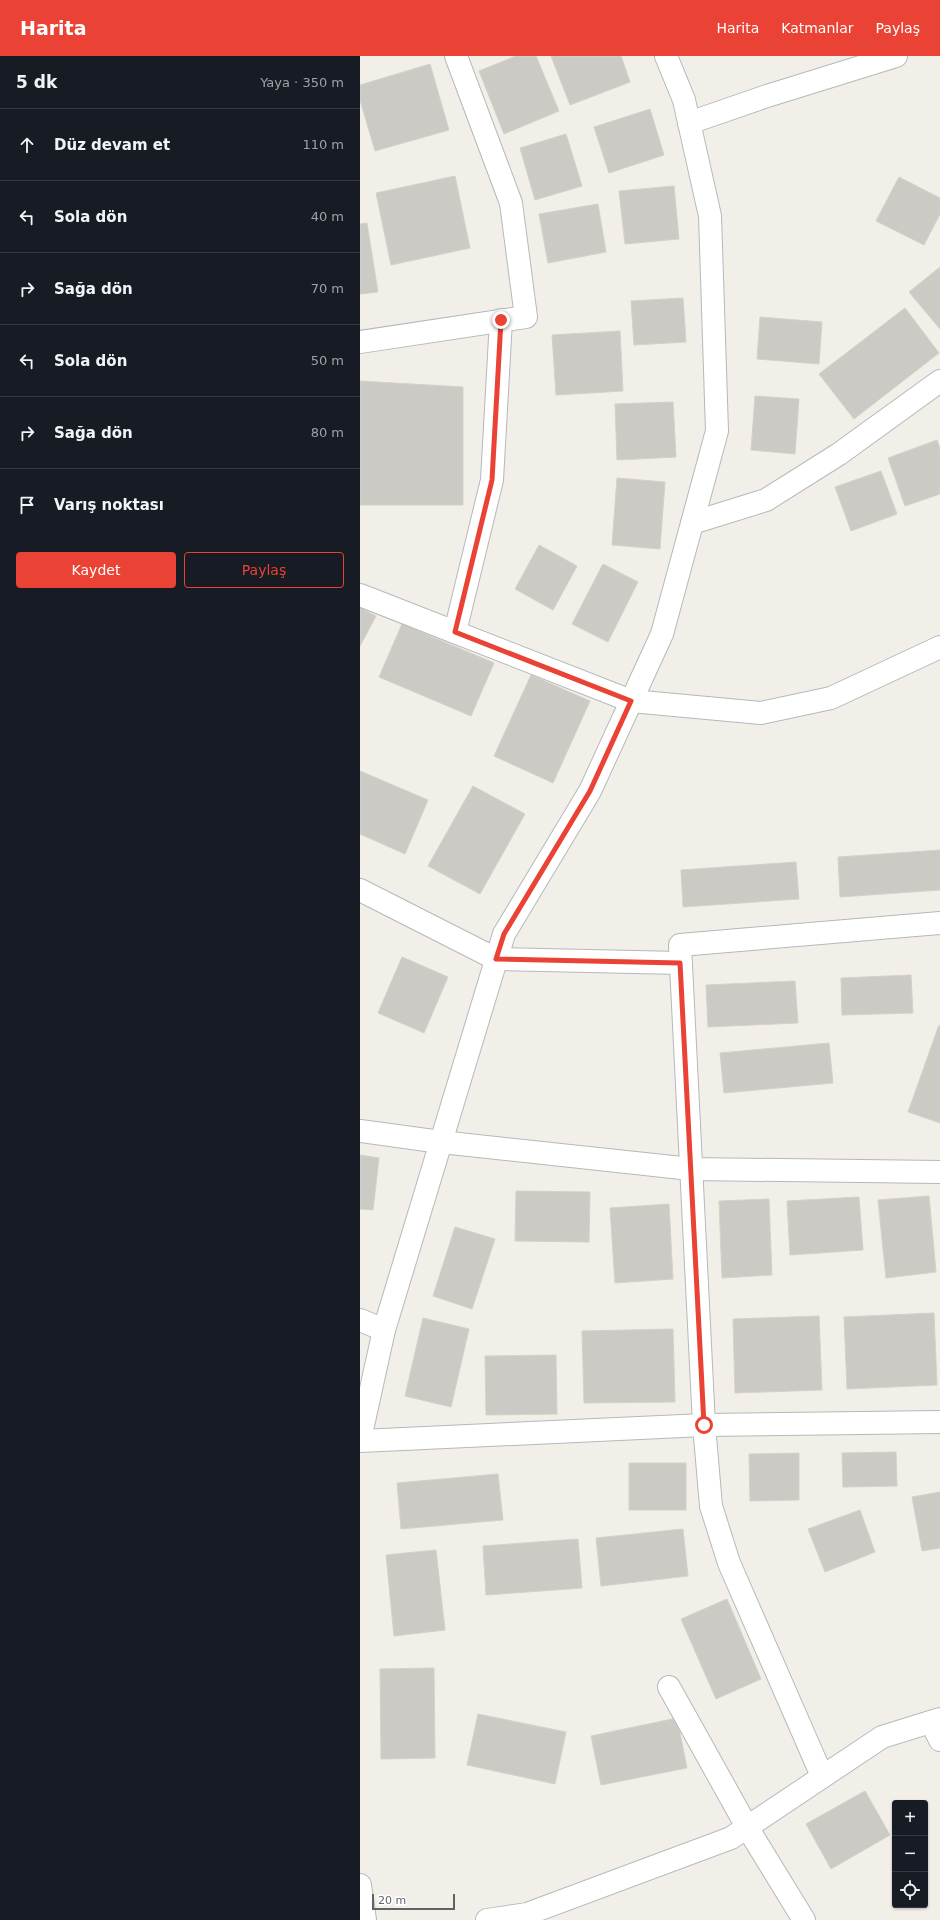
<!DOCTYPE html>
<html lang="tr">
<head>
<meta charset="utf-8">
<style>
  :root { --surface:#171b24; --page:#242831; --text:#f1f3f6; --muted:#9ea1a6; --line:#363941; --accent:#ea4335 }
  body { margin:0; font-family:"DejaVu Sans",sans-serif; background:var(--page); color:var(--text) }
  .controls { position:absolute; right:12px; bottom:12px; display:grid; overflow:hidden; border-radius:4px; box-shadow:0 1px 3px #0004 }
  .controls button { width:36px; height:36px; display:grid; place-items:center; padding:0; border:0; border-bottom:1px solid var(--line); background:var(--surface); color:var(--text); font:20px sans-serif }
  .scale { position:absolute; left:12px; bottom:10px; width:83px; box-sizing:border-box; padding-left:4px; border:2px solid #5f6368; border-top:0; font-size:11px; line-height:14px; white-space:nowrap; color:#5f6368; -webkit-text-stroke:3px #fff; paint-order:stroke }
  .stop { position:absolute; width:12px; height:12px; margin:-9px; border:3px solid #ea4335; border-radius:50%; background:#fff }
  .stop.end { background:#ea4335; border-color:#fff; box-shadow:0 1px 4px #0008 }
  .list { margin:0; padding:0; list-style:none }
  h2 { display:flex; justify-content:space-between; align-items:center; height:52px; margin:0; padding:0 16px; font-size:17px }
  h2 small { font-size:13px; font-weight:400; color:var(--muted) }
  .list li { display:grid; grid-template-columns:26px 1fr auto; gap:12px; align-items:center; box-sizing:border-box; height:72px; padding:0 16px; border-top:1px solid var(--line) }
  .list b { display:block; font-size:15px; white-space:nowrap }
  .list em { font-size:13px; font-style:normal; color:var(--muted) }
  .actions { display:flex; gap:8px; padding:12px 16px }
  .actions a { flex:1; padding:9px 0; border:1px solid var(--accent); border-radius:4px; text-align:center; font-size:14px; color:var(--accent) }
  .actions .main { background:var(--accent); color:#fff }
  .icon { flex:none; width:22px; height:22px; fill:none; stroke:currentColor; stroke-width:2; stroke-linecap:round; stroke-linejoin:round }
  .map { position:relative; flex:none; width:580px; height:1864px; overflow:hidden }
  header { display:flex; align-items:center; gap:24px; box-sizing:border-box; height:56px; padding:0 20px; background:var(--accent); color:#fff }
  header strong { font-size:19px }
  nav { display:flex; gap:22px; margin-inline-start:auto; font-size:14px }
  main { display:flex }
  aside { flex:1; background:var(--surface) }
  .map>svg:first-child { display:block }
</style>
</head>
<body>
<header>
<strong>Harita</strong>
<nav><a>Harita</a><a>Katmanlar</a><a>Paylaş</a></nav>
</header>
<main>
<aside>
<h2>5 dk<small>Yaya · 350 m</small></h2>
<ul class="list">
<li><svg class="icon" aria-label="ahead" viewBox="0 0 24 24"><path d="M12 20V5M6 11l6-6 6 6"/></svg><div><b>Düz devam et</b></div><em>110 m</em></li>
<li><svg class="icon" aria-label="left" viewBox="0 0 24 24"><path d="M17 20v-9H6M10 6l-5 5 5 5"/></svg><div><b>Sola dön</b></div><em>40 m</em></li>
<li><svg class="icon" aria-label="right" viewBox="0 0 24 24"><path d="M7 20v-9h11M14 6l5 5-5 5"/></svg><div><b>Sağa dön</b></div><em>70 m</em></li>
<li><svg class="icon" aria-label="left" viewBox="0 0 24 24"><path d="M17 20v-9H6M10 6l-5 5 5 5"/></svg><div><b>Sola dön</b></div><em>50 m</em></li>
<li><svg class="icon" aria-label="right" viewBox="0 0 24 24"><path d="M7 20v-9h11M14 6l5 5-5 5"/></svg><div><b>Sağa dön</b></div><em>80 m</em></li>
<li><svg class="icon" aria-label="arrive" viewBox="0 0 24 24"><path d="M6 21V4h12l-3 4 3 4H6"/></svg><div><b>Varış noktası</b></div></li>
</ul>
<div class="actions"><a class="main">Kaydet</a><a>Paylaş</a></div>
</aside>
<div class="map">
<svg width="580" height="1864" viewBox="0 0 580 1864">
  <rect width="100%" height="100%" fill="#f1efe8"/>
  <g fill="#cccac5" stroke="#d6d1c6">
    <path d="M156 0H176L199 55 144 78 119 15Z"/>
    <path d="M191 0H261L270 26 210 49Z"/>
    <path d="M70 8 89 74 15 95 0 44V29Z"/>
    <path d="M290 53 304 99 249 117 234 71Z"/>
    <path d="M206 78 222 130 175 144 160 92Z"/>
    <path d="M95 120 110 192 31 209 16 137Z"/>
    <path d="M539 121 580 142V158L564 189 516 165Z"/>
    <path d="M314 130 319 183 265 188 259 135Z"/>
    <path d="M238 148 246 196 188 207 179 158Z"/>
    <path d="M7 167 18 236 0 238V168Z"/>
    <path d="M580 211V273L549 236Z"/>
    <path d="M323 242 326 286 274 289 271 245Z"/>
    <path d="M545 252 579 297 494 363 459 318Z"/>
    <path d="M400 261 462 266 459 308 397 303Z"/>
    <path d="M260 275 263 335 196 339 192 279Z"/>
    <path d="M0 325 103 331V449H0Z"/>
    <path d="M395 340 439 343 435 398 391 394Z"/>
    <path d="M313 346 316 401 257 404 255 348Z"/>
    <path d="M577 384 580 393V438L545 450 528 402Z"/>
    <path d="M521 415 537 458 491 475 475 431Z"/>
    <path d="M257 422 305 426 300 493 252 489Z"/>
    <path d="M179 489 217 510 193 554 155 533Z"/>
    <path d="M243 508 278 526 248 586 212 568Z"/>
    <path d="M0 552 16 560 0 590Z"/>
    <path d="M42 568 134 607 111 660 19 621Z"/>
    <path d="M171 619 230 645 193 727 134 700Z"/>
    <path d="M0 715 68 744 45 798 0 778Z"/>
    <path d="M113 730 165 758 120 838 68 810Z"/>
    <path d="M580 794V834L480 841 478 801Z"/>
    <path d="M436 806 439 843 323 851 321 814Z"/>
    <path d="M42 901 88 921 64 977 18 957Z"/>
    <path d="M551 919 553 957 482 959 481 922Z"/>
    <path d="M435 925 438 967 348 971 346 929Z"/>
    <path d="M579 969 580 970V1067L548 1056Z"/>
    <path d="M469 987 473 1027 364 1037 360 997Z"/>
    <path d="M0 1099 19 1102 13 1154 0 1153Z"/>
    <path d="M156 1135 230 1136 229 1186 155 1185Z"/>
    <path d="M569 1140 576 1216 526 1222 518 1144Z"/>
    <path d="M499 1141 503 1194 430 1199 427 1145Z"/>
    <path d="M409 1143 412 1219 362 1222 359 1145Z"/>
    <path d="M309 1148 313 1223 255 1227 250 1152Z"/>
    <path d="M95 1171 135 1183 112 1253 73 1240Z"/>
    <path d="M574 1257 577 1329 487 1333 484 1261Z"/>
    <path d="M459 1260 462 1334 375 1337 373 1263Z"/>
    <path d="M63 1262 109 1273 91 1351 45 1340Z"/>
    <path d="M313 1273 315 1346 224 1347 222 1275Z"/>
    <path d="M196 1299 197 1358 126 1359 125 1300Z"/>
    <path d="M536 1396 537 1430 483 1431 482 1397Z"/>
    <path d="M439 1397V1444L390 1445 389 1398Z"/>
    <rect x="269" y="1407" width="57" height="47"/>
    <path d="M138 1418 143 1464 41 1473 37 1427Z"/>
    <path d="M580 1436V1492L562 1495 552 1441Z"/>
    <path d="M500 1454 515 1496 465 1516 448 1473Z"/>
    <path d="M323 1473 328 1520 241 1530 236 1482Z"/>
    <path d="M218 1483 222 1532 126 1539 123 1490Z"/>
    <path d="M76 1494 85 1574 34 1580 26 1499Z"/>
    <path d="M367 1543 401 1623 356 1643 321 1563Z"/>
    <path d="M74 1612 75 1702 21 1703 20 1613Z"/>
    <path d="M118 1658 206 1676 195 1728 107 1709Z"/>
    <path d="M317 1662 327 1712 241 1729 231 1680Z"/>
    <path d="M505 1735 530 1779 471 1813 446 1768Z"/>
  </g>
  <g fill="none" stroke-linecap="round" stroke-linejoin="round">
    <defs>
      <g id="street">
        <path d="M329 67 407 40 536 0"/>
        <path d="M0 286 166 261 151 147 96 0"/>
        <path d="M332 467 406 444 479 398 580 325"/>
        <path d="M0 539 271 645 401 657 471 642 580 591"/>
        <path d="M95 576 132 424 141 264"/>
        <path d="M0 834 136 903 320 907"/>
        <path d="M0 1075 81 1086 331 1113 580 1116"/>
        <path d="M0 1264 24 1274"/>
        <path d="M0 1383 24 1274 144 878 230 735 302 578 357 375 350 160 324 44 306 0"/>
        <path d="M0 1385 344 1369 580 1366"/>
        <path d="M309 1631 387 1771 444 1864"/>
        <path d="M571 1666 580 1684"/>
        <path d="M462 1720 369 1507 351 1450 344 1369 320 889 580 867"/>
        <path d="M0 1829 5 1864"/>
      </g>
      <path id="secondary" d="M127 1864 167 1858 371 1782 522 1681 580 1663"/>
    </defs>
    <use href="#street" stroke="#b5b8bc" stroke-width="24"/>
    <use href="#secondary" stroke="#b6babf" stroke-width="24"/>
    <use href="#street" stroke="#fff" stroke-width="22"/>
    <use href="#secondary" stroke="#fff" stroke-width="22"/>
  </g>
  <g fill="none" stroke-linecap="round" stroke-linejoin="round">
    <path stroke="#ea4335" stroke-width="5" d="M141 264 132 424 95 576 271 645 230 735 144 878 136 903 320 907 344 1369"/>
  </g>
</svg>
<div class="controls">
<button>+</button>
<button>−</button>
<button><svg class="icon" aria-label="locate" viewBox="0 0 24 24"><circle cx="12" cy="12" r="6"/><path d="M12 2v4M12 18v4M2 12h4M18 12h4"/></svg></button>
</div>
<div class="scale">20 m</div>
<div class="stop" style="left:344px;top:1369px"></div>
<div class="stop end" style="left:141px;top:264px"></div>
</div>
</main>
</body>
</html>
